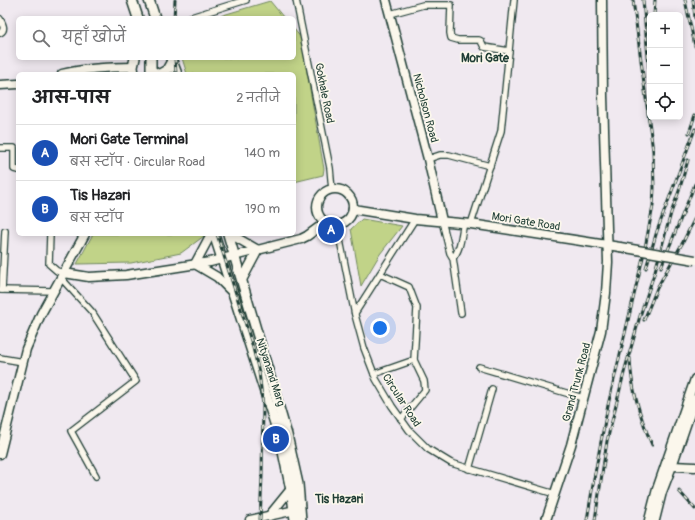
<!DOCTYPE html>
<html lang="hi">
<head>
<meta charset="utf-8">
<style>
  :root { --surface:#fff; --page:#f6f6f6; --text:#202124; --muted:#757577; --line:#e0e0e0; --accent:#0f766e }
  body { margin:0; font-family:Pangolin,"Playpen Sans Deva",sans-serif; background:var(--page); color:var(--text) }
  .controls { position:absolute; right:12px; top:12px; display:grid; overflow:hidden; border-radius:6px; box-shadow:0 2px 10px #0003 }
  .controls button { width:36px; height:36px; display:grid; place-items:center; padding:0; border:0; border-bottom:1px solid var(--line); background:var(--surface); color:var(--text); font:20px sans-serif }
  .you { position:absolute; left:380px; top:328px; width:14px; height:14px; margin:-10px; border:3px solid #fff; border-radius:50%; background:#1a73e8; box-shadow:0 0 0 6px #1a73e833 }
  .badge { display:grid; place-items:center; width:26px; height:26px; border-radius:50%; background:var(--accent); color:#fff; font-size:13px; font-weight:700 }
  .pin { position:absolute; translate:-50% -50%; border:2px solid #fff; box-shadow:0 1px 4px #0006 }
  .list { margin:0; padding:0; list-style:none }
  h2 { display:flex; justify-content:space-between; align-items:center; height:52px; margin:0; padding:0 16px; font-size:17px }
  h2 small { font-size:13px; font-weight:400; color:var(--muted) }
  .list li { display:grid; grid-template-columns:26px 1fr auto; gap:12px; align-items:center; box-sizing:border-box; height:56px; padding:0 16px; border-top:1px solid var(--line) }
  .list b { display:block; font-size:15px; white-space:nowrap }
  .list p { margin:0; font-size:13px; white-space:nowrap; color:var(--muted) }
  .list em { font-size:13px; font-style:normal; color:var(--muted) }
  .icon { flex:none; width:22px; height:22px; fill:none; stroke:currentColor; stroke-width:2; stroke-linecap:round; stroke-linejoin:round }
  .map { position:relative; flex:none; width:695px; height:520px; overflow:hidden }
  .search { position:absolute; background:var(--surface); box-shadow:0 2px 10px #0003; left:16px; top:16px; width:280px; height:44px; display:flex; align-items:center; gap:10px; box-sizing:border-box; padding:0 14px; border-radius:6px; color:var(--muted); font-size:15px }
  .panel { position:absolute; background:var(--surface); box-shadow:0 2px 10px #0003; left:16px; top:72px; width:280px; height:164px; border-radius:6px }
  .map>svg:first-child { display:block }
</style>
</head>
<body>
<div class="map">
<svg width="695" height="520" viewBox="0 0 695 520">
  <rect width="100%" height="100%" fill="#f0e9f0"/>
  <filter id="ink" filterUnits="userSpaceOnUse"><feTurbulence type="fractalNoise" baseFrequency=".025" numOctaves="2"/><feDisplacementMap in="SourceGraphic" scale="8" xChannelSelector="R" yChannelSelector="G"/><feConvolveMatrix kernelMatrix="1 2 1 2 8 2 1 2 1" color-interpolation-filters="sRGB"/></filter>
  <g filter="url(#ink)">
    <g fill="#c1d388" stroke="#70885e">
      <path d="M270 1 284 18H213Z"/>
      <path d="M294 29 301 38 324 169 323 175 294 182V74H187L182 58H294Z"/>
      <path d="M362 219 402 226 380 254 361 286 351 229Z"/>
      <path d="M93 234H204V236L181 253 131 263 77 264Z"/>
    </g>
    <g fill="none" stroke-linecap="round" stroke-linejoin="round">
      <defs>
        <g id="street">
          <path d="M296 0 330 168 332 190"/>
          <path d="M390 14 423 5H451L450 33 451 38 458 40H479L481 41 484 47 509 51"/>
          <path d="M188 18 246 0"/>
          <path d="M0 19C3 24 6 30 0 33"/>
          <path d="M0 148H14V169L18 170"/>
          <path d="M428 159 440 155H449L490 166"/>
          <path d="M442 221 450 253 453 258 461 313"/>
          <path d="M471 224 501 131 514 0"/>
          <path d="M337 225 355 315 364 348 376 379 392 406 409 430 428 449 451 463 555 494"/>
          <path d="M50 234 49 264 57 271 64 273"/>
          <path d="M453 258C461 249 461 235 464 223"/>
          <path d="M380 274 409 287 417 308 414 360 424 381 425 390 401 419"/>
          <path d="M61 278 92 312 136 381 71 431 96 476"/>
          <path d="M0 290 54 291"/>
          <path d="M2 290 5 231"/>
          <path d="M355 313 415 219"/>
          <path d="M0 358 23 362"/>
          <path d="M479 367 583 398"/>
          <path d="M374 374 414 360"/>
          <path d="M469 469 492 389"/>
        </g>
        <g id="secondary">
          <path d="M386 0 428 159 442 221"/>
          <path d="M62 74C86 68 108 67 133 67"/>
          <path d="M0 85 18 84"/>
          <circle cx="335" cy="207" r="18"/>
          <path d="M353 209 415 219 471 224 620 247"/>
          <path d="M211 234 195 264 217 277 233 293"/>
          <path d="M230 234 258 250"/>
          <path d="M64 273 89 277 126 275 210 262 301 239 307 236 326 222"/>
          <path d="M242 280 258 250"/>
          <path d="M0 454 26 349 41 314 85 234"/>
          <path d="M668 464 672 466 695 467"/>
          <path d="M269 516 291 489"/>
          <path d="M250 520 300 509"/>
          <path d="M546 520 571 445 601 331 606 293 608 262 603 96 602 0"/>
          <path d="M649 520 657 489 695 379"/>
          <path d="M655 520 662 492 672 466 695 399"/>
        </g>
        <g id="primary">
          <path d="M132 0 138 18"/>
          <path d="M149 0 155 18"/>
          <path d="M151 58V70L157 74"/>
          <path d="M171 58 177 74"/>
          <path d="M134 74 133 67 135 58"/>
          <path d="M160 74 167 70 172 61"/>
          <path d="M214 234 281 442 292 495 295 520"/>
          <path d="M228 234 287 435 298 484 301 520"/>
        </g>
      </defs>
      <use href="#street" stroke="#1f3d34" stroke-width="8"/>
      <use href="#secondary" stroke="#1f3d34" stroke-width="11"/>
      <use href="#primary" stroke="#1f3d34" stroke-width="12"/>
      <use href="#street" stroke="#fbf7ec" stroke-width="5.5"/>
      <use href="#secondary" stroke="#fbf7ec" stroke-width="8"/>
      <use href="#primary" stroke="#fbf7ec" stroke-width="9"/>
      <defs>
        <g id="rail">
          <path d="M643 0 649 68"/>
          <path d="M685 0 695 46"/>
          <path d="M693 0 695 18"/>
          <path d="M654 15 655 0"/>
          <path d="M174 18 175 0"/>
          <path d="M175 58 176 74"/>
          <path d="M689 133 695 115"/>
          <path d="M217 234 252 344 259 372 263 405 262 476 260 520"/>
          <path d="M661 267 695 184"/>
          <path d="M646 268 657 231 695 129"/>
          <path d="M644 320 657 288 683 242 695 218"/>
          <path d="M630 358C631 389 640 417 652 445"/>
          <path d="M679 491 695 509"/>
          <path d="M587 520 595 473 608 405 644 253 653 206 654 188 653 151 633 0"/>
          <path d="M595 520 607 441 625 369 640 316 655 271 671 213 679 191 688 160"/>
        </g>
      </defs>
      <use href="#rail" stroke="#1f3d34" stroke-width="3"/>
      <use href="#rail" stroke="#fbf7ec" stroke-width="1.5" stroke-dasharray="4.5" stroke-linecap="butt"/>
      <defs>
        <path id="secondary-bridge" d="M620 247 695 260"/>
      </defs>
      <use href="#secondary-bridge" stroke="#1f3d34" stroke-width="11" stroke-linecap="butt"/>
      <use href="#secondary-bridge" stroke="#fbf7ec" stroke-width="8"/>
    </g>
  </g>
  <g text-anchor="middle" stroke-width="3.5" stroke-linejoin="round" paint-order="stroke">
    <g font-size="11" fill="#1f3d34" stroke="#fbf7ec">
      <text transform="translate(325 93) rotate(79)" y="4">Gokhale Road</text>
      <text transform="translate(426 108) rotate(75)" y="4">Nicholson Road</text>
      <text transform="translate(526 221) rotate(9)" y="4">Mori Gate Road</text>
      <text transform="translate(271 372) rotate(72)" y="4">Nityanand Marg</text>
      <text transform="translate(576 382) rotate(-75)" y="4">Grand Trunk Road</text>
      <text transform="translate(402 400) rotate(57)" y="4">Circular Road</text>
    </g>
    <g font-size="12" font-weight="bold" fill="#1f3d34" stroke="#fbf7ec">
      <text x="485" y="62">Mori Gate</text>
      <text x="339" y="503">Tis Hazari</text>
    </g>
  </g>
</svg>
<div class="controls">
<button>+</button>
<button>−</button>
<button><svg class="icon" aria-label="locate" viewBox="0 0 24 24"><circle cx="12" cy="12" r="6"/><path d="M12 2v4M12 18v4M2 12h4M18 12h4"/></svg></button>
</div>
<div class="you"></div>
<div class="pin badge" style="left:331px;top:230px;background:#1a4fb4">A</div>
<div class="pin badge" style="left:276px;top:439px;background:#1a4fb4">B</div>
<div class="search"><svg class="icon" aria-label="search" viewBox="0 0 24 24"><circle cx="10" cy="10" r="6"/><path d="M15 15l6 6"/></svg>यहाँ खोजें</div>
<section class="panel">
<h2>आस-पास<small>2 नतीजे</small></h2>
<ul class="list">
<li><span class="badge" style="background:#1a4fb4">A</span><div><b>Mori Gate Terminal</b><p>बस स्टॉप · Circular Road</p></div><em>140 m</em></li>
<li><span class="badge" style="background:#1a4fb4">B</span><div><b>Tis Hazari</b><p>बस स्टॉप</p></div><em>190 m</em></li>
</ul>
</section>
</div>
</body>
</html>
